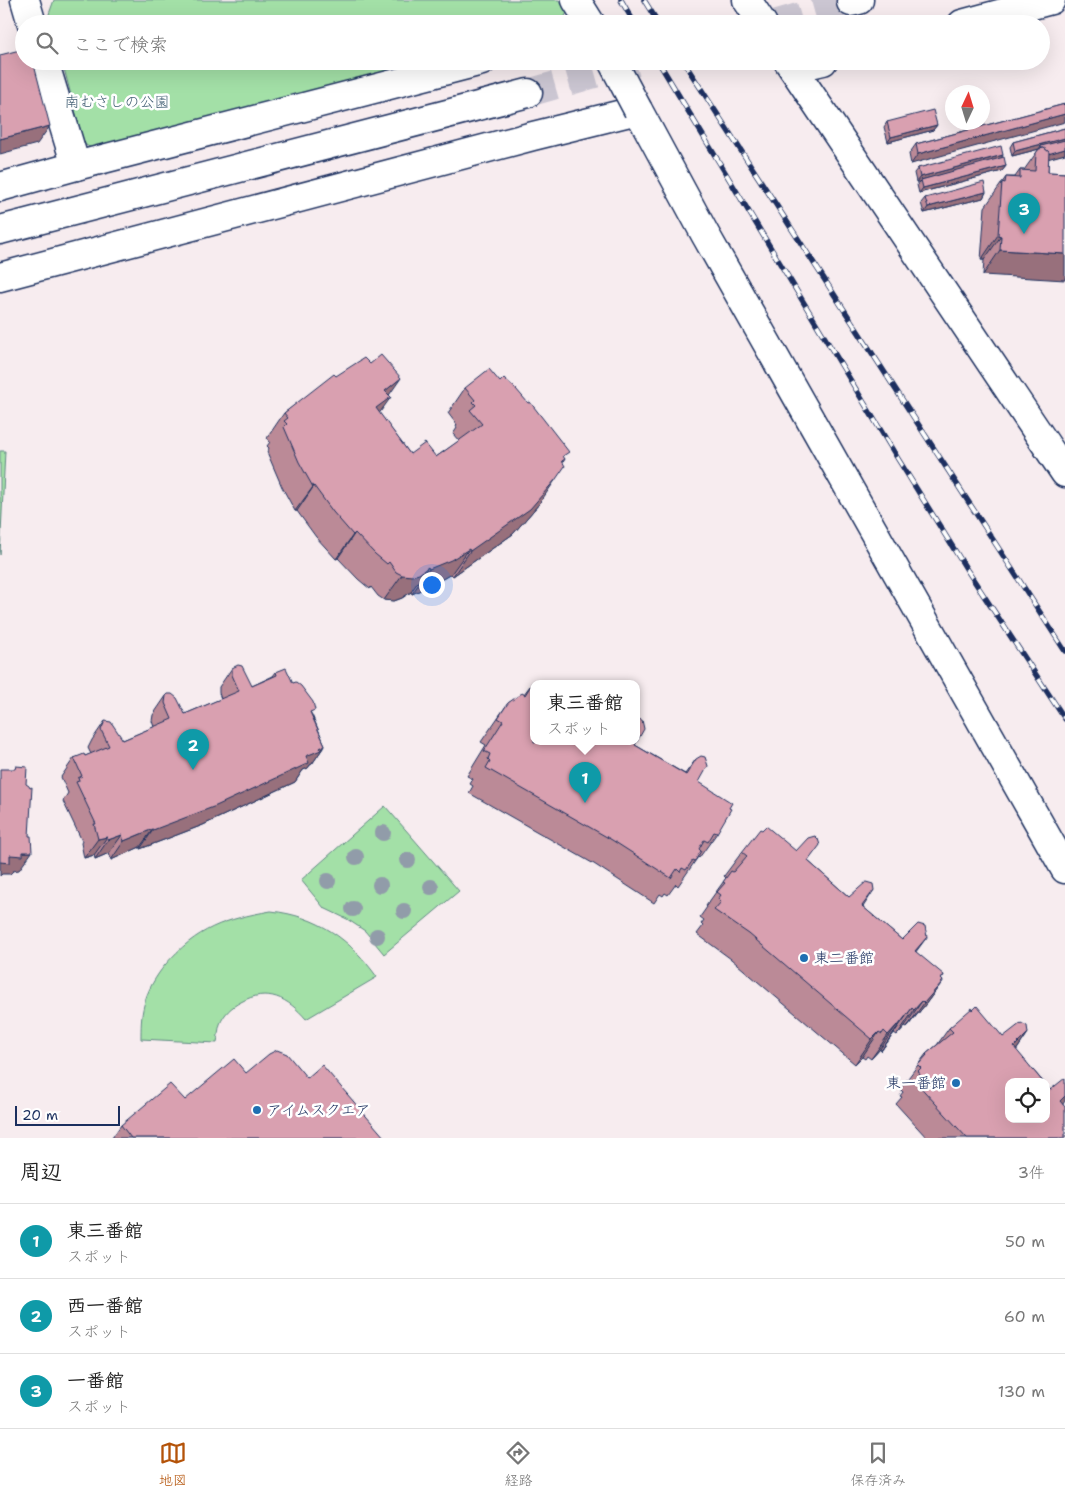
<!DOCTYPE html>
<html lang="ja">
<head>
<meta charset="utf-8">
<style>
  :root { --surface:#fff; --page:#f6f6f6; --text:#222; --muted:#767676; --line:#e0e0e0; --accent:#b45309 }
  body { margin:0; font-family:"Shantell Sans","Klee One",sans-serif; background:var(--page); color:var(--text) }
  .controls { position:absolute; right:15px; bottom:15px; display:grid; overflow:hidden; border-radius:10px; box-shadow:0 5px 20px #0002 }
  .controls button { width:45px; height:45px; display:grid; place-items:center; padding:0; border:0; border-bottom:1px solid var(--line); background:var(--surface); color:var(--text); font:25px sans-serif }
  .compass { position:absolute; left:945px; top:85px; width:45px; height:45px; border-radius:50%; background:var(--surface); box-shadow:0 5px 20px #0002; rotate:4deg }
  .scale { position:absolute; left:15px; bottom:12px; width:105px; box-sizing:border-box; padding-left:5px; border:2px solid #1b2f5e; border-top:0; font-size:14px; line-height:18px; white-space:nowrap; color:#1b2f5e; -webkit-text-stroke:4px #fff; paint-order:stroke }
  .you { position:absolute; left:431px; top:584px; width:18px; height:18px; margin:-12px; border:4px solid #fff; border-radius:50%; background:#1a73e8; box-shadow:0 0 0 8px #1a73e833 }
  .badge { display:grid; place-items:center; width:32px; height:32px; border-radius:50%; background:var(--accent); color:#fff; font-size:16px; font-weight:700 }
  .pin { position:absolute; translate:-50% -41px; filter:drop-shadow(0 1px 2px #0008) }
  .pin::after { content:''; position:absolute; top:26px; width:18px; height:15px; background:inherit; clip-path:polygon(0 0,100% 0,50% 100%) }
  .popup { position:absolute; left:530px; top:680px; width:110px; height:65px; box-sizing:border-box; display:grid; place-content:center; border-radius:10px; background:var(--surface); filter:drop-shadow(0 1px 4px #0005); font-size:16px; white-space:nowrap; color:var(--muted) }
  .popup b { font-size:19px; color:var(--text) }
  .popup::after { content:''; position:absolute; left:50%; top:100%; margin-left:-10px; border:10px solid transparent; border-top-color:var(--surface) }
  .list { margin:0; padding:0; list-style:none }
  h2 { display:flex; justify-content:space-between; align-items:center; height:65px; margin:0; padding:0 20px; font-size:21px }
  h2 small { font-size:16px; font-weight:400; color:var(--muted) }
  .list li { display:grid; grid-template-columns:32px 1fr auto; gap:15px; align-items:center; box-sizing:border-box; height:75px; padding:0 20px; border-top:1px solid var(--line) }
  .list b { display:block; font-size:19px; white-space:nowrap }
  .list p { margin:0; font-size:16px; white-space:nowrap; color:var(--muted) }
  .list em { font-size:16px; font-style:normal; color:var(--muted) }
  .icon { flex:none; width:28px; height:28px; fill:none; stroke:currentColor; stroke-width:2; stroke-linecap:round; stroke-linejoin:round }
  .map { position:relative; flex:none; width:1065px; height:1138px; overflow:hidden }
  .search { position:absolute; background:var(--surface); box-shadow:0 5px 20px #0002; left:15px; right:15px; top:15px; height:55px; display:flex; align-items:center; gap:12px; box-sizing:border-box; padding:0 18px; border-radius:28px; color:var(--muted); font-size:19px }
  .sheet { height:290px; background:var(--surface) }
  nav { display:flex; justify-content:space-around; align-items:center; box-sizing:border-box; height:70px; border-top:1px solid var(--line); background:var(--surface); font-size:14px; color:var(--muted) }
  nav a { display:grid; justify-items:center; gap:2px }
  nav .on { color:var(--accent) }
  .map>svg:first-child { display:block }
</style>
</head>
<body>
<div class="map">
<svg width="1065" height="1138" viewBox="0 0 1065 1138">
  <rect width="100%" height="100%" fill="#f7ecef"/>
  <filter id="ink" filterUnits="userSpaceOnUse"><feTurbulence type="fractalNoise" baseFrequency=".02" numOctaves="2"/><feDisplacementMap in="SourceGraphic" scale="10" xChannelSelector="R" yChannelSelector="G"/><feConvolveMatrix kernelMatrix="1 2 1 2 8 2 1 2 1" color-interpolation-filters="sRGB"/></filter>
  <g filter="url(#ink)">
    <g fill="#a3e0a7" stroke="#5f8882">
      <path d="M54 0H559L567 13 560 24H52L49 14Z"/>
      <path d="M62 61H428L97 151 84 144Z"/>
      <path d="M0 451H5L0 555Z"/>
      <path d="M385 806 459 891 384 954 365 931 347 919 324 908 301 880Z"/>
      <path d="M271 911C318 916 350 939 377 977L306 1019C288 998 267 987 241 1002 231 1007 224 1014 220 1024 218 1030 218 1037 217 1043L141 1039C141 1028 141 1016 144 1005 147 991 156 976 165 965 197 928 225 919 271 911Z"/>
    </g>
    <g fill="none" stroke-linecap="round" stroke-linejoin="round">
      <g stroke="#cbc6d2" stroke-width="28" stroke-dasharray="28 14" stroke-linecap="butt">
        <path d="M774 24 851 2"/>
        <path d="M528 93 640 61"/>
      </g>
      <defs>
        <g id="minor">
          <path d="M25 0 32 24"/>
          <path d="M576 0 591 24"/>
          <path d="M747 0 763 24"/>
          <path d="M851 2 859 0"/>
          <path d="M962 24 1051 0"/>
          <path d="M44 61 76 166"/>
          <path d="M788 61 1065 473"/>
          <path d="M793 68 823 61"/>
          <path d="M0 187 76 166 482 61"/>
          <path d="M0 230 528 93"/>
          <path d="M0 277 533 136 638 110 705 234 1065 869"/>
        </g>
      </defs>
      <use href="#minor" stroke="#1b2f5e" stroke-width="31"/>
      <use href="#minor" stroke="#fff" stroke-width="28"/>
      <defs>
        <g id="rail">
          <path d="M621 0 635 24"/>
          <path d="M644 0 659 24"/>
          <path d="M658 61 898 459 967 570 1065 719"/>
          <path d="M683 61 1065 651"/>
        </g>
      </defs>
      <use href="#rail" stroke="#1b2f5e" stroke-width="5.5"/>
      <use href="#rail" stroke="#fff" stroke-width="4" stroke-dasharray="11" stroke-linecap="butt"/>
      <defs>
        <path id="minor-bridge" d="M612 61 638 110"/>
      </defs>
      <use href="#minor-bridge" stroke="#1b2f5e" stroke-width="31" stroke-linecap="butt"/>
      <use href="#minor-bridge" stroke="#fff" stroke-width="28"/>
    </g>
    <g fill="#919ca9">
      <circle cx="383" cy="833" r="8"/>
      <circle cx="356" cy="857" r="8"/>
      <circle cx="408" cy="860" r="8"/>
      <circle cx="328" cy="881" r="8"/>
      <circle cx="380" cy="885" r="8"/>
      <circle cx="431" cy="887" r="8"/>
      <circle cx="353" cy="909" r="8"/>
      <circle cx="404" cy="911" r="8"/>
      <circle cx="377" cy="936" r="8"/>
    </g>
    <g fill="#bb8a97" stroke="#1b2f5e">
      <path d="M1065 104 911 164 909 154 916 144Z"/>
      <path d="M887 122 937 125 933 130 888 142 884 127Z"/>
      <path d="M1065 128V154L1048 158V172L1065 173 983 275 984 260H981L985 207 1006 177H1015L1020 170H1024L1039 149 1012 156 1010 147 1013 142Z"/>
      <path d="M1003 155 1001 158 1006 166 1002 171 919 193 917 185 919 182H916L914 173 918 168Z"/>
      <path d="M986 192 983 198 924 213 921 203 925 198Z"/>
      <path d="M336 376 389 395 379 413 410 454 436 457 459 441 453 434 457 428 456 426 457 425 448 413 465 388 564 458 565 459 539 504 513 534 453 576 451 574 434 584 412 594 411 592 402 598 394 601 384 600 378 596 371 587 370 589 358 579 338 558 336 559 316 537 297 511H295L282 487 267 452 269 448 267 446 270 442 267 438 284 413Z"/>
      <path d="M232 668 252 686 273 676 276 672 293 683 312 715 325 745 312 764 310 765 308 768 303 770 295 782 203 825 140 849V847L111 860 109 853 95 859 94 855 84 858 81 843 82 841 63 801 68 793 61 777 74 758 85 756 91 754 88 748 92 740 105 721 123 740 154 727 152 721 153 715 166 696 185 714 221 699 219 693V687Z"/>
      <path d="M533 682 534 742 635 745 685 774 696 759 699 782 717 833 699 858 698 857 678 886 676 884 668 895 665 893 663 896 660 894 654 903 594 864 469 793 473 786 470 784 473 779 467 776 486 745 481 742 508 703 524 694Z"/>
      <path d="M742 852 808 861 849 897 874 890 863 907 916 952 943 981 925 1005 907 1027 905 1026 897 1035 894 1033 881 1051 880 1049 871 1059 867 1056 865 1059 862 1057 855 1064 731 959 697 934 703 926 701 924 704 920 700 917 707 907 706 906 726 878 724 876Z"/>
      <path d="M973 1010 1003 1037 1028 1033 1016 1051 1063 1104 1065 1138H927L896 1104 902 1097 900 1096 903 1092 900 1089 926 1054 937 1045 949 1028Z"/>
      <path d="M246 1073 307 1078 385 1138H112L121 1125 185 1100Z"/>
    </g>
    <g fill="#98707b" stroke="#1b2f5e">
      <path d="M1065 114V122L911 164 918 154Z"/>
      <path d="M937 125 933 130 888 142 891 137Z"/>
      <path d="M50 126 37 144 0 154V139Z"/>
      <path d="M1065 138V142L1041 146 1039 149 1012 156 1015 151Z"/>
      <path d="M1065 149V154L1040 161 1043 155Z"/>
      <path d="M1003 155 1000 160 921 180 919 182H916L920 177Z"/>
      <path d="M1006 166 1002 171 919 193 923 188Z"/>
      <path d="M986 192 983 198 924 213 928 207Z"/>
      <path d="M998 235 1001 236 984 260H981Z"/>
      <path d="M1000 250 1065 254V280L983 275Z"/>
      <path d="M401 378 385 401 391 397 373 422 374 410 385 391Z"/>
      <path d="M556 479 539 504 513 534 453 576 470 551Z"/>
      <path d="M314 486 297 511H295L313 487Z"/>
      <path d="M355 533 338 558 336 559 353 535Z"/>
      <path d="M469 549 451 574 434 584 412 594 429 569Z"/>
      <path d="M428 567 411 592 402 598 394 601 384 600 402 575Z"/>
      <path d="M325 745 312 764 310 765 308 768 303 770 295 782 203 825 140 849 153 830 306 756Z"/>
      <path d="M153 829 140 847 111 860 124 841Z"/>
      <path d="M122 835 109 853 95 859 108 840Z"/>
      <path d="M107 837 94 855 84 858 98 839Z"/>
      <path d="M23 852H32L19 870 13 871 10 874H2L0 876V862L10 855Z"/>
      <path d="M927 937 909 961 915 951Z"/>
      <path d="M944 975 932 993 943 981 925 1005 907 1027 941 979Z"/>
      <path d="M922 1001 905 1026 897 1035 914 1010Z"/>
      <path d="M912 1008 894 1033 881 1051 898 1026Z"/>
      <path d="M897 1025 880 1049 871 1059 888 1035Z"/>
      <path d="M879 1032 862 1057 855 1064 872 1039Z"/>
      <path d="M1028 1033 1011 1058 1014 1047Z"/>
      <path d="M1065 1096V1101L1058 1111 1060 1101Z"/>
    </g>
    <g fill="#d9a0b0" stroke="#1b2f5e">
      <path d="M24 49V61H33L50 126 0 139V55Z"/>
      <path d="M1065 104V114L918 154 916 144Z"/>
      <path d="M933 110 937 125 891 137 887 122Z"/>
      <path d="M1065 128V138L1015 151 1013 142Z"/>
      <path d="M1065 140V149L1048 154 1049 152 1044 148H1041V146Z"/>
      <path d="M1001 146 1003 155 920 177 918 168Z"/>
      <path d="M1044 148 1049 152 1048 172 1065 173V254L1000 250 1001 236 998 235 1002 182 1005 183 1006 177 1020 178V170L1035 171 1036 153 1039 149Z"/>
      <path d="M1004 157 1006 166 923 188 921 180Z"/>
      <path d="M984 182 986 192 928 207 925 198Z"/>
      <path d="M381 355 401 378 385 391 391 397 376 408 410 454 425 443 436 457 482 424 470 410 476 405 473 402 475 400 465 388 489 369 500 382 504 378 516 389 528 403 530 402 569 452 563 456 565 459 562 461 565 466 556 479 530 509 470 551 469 549 451 560 429 569 428 567 419 574 412 576 402 575 396 572 389 562 387 564 375 554 355 533 353 535 333 512 314 486 313 487 299 462 284 427 287 424 284 421 288 418 284 413 334 374 336 376 364 358 370 364Z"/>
      <path d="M238 665 242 666 252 686 277 675 276 672 286 668 293 683 296 682 301 686 313 702 315 710 310 712 325 745 320 748 321 750 306 756 309 763 216 806 153 830V829L124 841 122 835 108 840 107 837 98 839 94 824H96L76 782 79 781 78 778 82 776 74 758 84 754 85 756 109 746 101 730 105 721 111 722 123 740 172 719 165 703 166 696 168 694H172L177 698 185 714 239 691 232 675V668Z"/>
      <path d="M533 682 537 684H534V742H636V719L642 720 644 729 635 745 686 775 696 759 701 756 705 757 708 766 699 782 732 803 729 808 731 809 717 833 714 832 708 842 704 840 699 849 701 851 695 861 693 860 686 870 682 868 680 872 677 869 671 878 612 840 486 768 490 761 488 759 490 754 484 751 503 721 498 718 508 703 522 693 525 695Z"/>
      <path d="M16 766 27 767 26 784 29 786 30 788 32 787 29 836H31L32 852H23V856L10 855V863L0 862V769H15Z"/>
      <path d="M766 826 796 851 808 838 815 836 818 839 820 845 808 861 849 897 866 882 873 884 874 890 862 906 902 940 918 924 925 926 927 937 915 951 944 975 941 979 943 981 924 1003 922 1001 914 1010 912 1008 898 1026 897 1025 888 1035 884 1031 882 1034 879 1032 872 1039 749 934 714 910 721 902 718 899 721 895 717 892 725 883 723 882 731 871 733 872 747 856 742 852 760 829 762 830Z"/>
      <path d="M977 1006 1003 1037 1021 1023 1027 1026 1028 1033 1014 1047 1043 1082H1009V1119H1046V1085L1050 1090 1065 1078V1096L1060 1101 1065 1107V1138H967L914 1080 920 1074 918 1071 921 1068 918 1065 927 1055 926 1054 953 1032 949 1028 972 1008 973 1010Z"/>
      <path d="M277 1050 287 1054 307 1078 322 1065 385 1138H131L121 1125 170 1084 185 1100 234 1059 246 1073 269 1054Z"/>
    </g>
  </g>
  <g fill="#1f6fb2" stroke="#fff" stroke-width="2">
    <circle cx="804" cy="958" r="5"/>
    <circle cx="956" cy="1083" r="5"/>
    <circle cx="257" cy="1110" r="5"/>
  </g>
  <g text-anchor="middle" stroke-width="5" stroke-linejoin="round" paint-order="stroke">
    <g font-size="15" fill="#3d5b70" stroke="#fff">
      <text x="117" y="107">南むさしの公園</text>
    </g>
    <g font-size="15" fill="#1b2f5e" stroke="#fff" text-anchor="start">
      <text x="814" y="963">東二番館</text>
      <text x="946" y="1088" text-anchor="end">東一番館</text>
      <text x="267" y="1115">アイムスクエア</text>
    </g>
  </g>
</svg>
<div class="controls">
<button><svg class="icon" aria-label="locate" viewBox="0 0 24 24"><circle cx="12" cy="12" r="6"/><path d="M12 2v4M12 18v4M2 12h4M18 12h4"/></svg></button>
</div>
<svg class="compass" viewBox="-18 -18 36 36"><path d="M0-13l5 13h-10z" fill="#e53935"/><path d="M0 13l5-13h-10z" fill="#767676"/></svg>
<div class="scale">20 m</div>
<div class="you"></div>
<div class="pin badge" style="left:585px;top:803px;background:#0f9aa8">1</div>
<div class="popup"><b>東三番館</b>スポット</div>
<div class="pin badge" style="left:193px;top:770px;background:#0f9aa8">2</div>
<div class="pin badge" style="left:1024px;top:234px;background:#0f9aa8">3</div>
<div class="search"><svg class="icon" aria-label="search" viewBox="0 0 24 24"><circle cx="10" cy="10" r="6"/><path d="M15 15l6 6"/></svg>ここで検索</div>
</div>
<section class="sheet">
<h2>周辺<small>3件</small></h2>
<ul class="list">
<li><span class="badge" style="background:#0f9aa8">1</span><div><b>東三番館</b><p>スポット</p></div><em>50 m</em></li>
<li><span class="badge" style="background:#0f9aa8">2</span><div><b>西一番館</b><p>スポット</p></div><em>60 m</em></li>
<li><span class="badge" style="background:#0f9aa8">3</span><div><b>一番館</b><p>スポット</p></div><em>130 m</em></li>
</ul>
</section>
<nav>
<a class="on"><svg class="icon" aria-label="map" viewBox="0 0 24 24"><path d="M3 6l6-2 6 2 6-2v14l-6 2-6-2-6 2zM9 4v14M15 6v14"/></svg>地図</a>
<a><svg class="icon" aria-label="directions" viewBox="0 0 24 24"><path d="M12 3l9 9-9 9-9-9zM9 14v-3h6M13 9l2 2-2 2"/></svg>経路</a>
<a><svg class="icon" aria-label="saved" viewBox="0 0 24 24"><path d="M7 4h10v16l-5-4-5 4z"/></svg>保存済み</a>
</nav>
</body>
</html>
